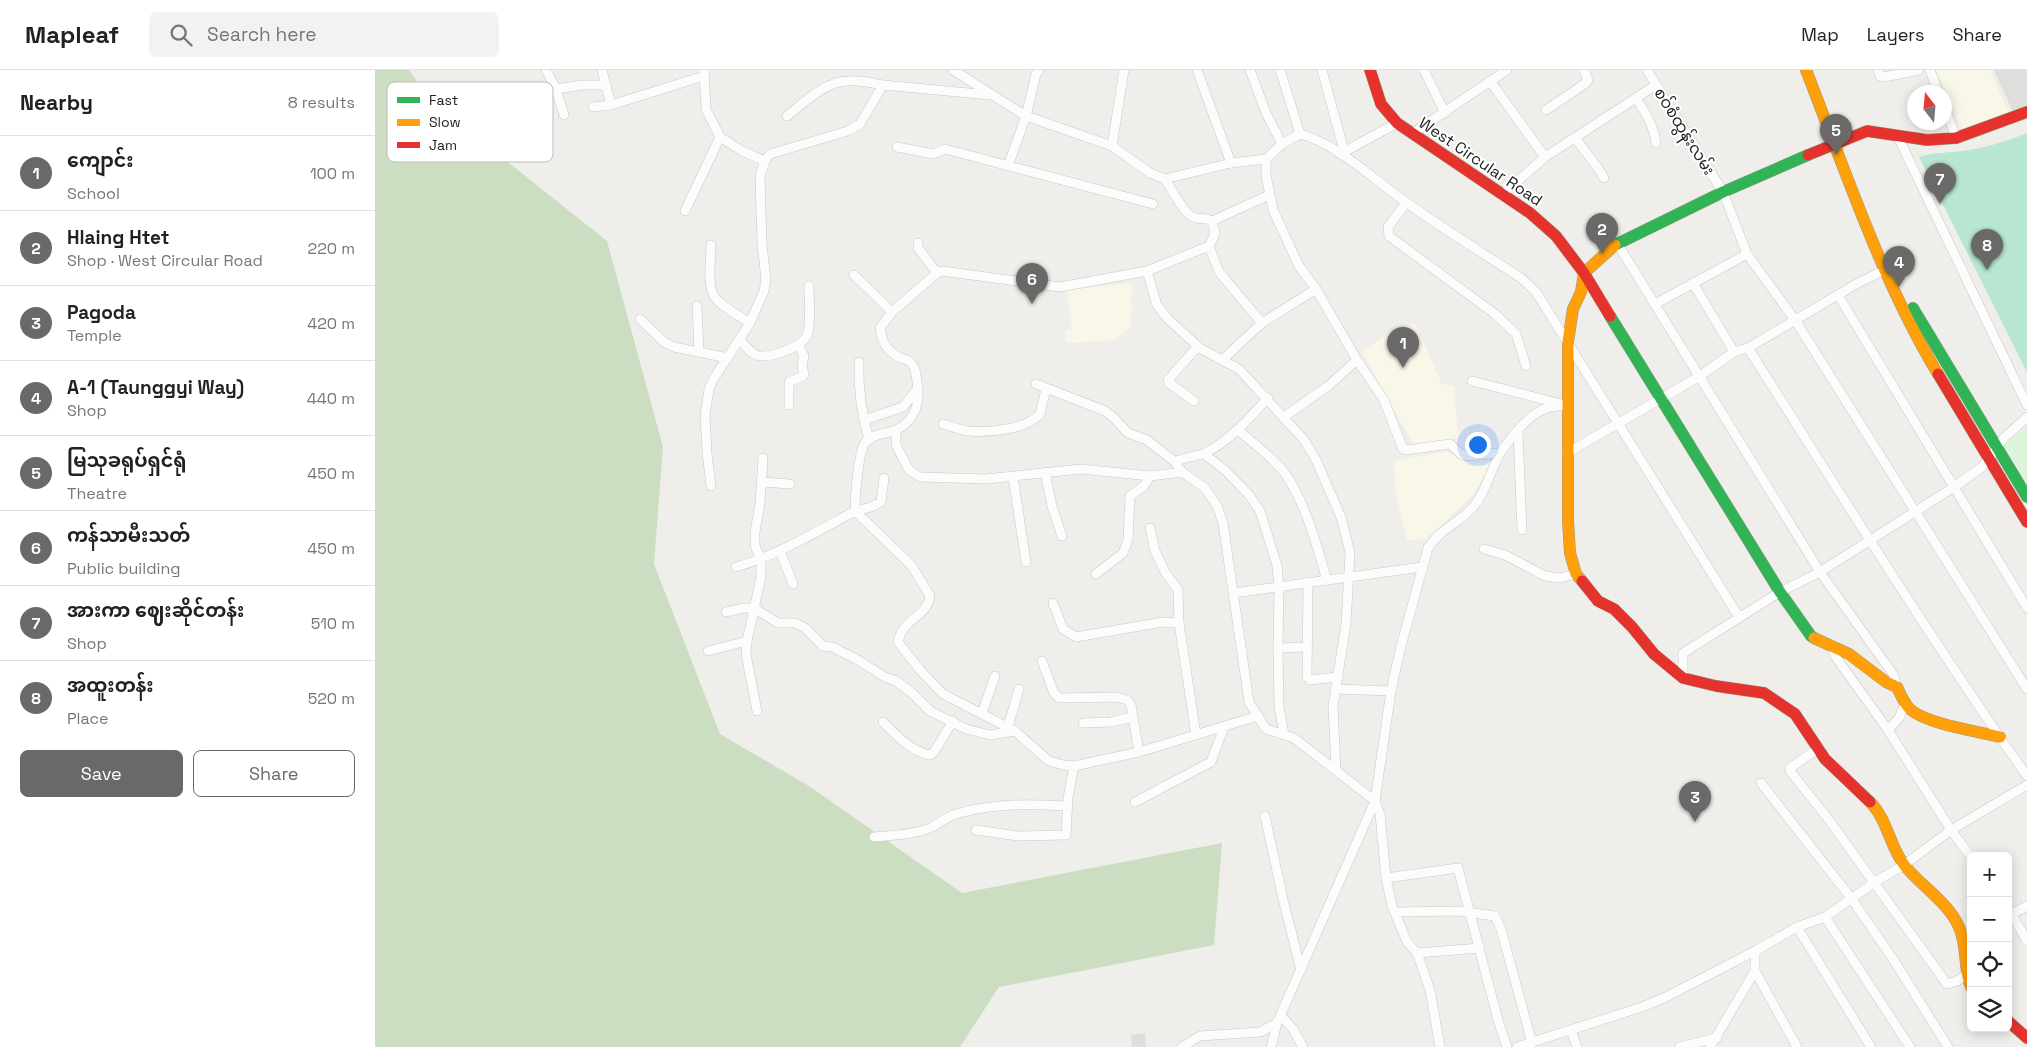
<!DOCTYPE html>
<html lang="en">
<head>
<meta charset="utf-8">
<style>
  :root { --surface:#fff; --page:#f2f2f2; --text:#222; --muted:#767676; --line:#e0e0e0; --accent:#6a6968 }
  body { margin:0; font-family:"Space Grotesk","Noto Sans Myanmar",sans-serif; background:var(--page); color:var(--text) }
  .controls { position:absolute; right:15px; bottom:15px; display:grid; overflow:hidden; border-radius:8px; box-shadow:0 2px 12px #0003 }
  .controls button { width:45px; height:45px; display:grid; place-items:center; padding:0; border:0; border-bottom:1px solid var(--line); background:var(--surface); color:var(--text); font:25px sans-serif }
  .compass { position:absolute; left:1532px; top:15px; width:45px; height:45px; border-radius:50%; background:var(--surface); box-shadow:0 2px 12px #0003; rotate:344deg }
  .you { position:absolute; left:1102px; top:374px; width:18px; height:18px; margin:-12px; border:4px solid #fff; border-radius:50%; background:#1a73e8; box-shadow:0 0 0 8px #1a73e833 }
  .badge { display:grid; place-items:center; width:32px; height:32px; border-radius:50%; background:var(--accent); color:#fff; font-size:16px; font-weight:700 }
  .pin { position:absolute; translate:-50% -41px; filter:drop-shadow(0 1px 2px #0008) }
  .pin::after { content:''; position:absolute; top:26px; width:18px; height:15px; background:inherit; clip-path:polygon(0 0,100% 0,50% 100%) }
  .list { margin:0; padding:0; list-style:none }
  h2 { display:flex; justify-content:space-between; align-items:center; height:65px; margin:0; padding:0 20px; font-size:21px }
  h2 small { font-size:16px; font-weight:400; color:var(--muted) }
  .list li { display:grid; grid-template-columns:32px 1fr auto; gap:15px; align-items:center; box-sizing:border-box; height:75px; padding:0 20px; border-top:1px solid var(--line) }
  .list b { display:block; font-size:19px; white-space:nowrap }
  .list p { margin:0; font-size:16px; white-space:nowrap; color:var(--muted) }
  .list em { font-size:16px; font-style:normal; color:var(--muted) }
  .actions { display:flex; gap:10px; padding:15px 20px }
  .actions a { flex:1; padding:11px 0; border:1px solid var(--accent); border-radius:8px; text-align:center; font-size:18px; color:var(--accent) }
  .actions .main { background:var(--accent); color:#fff }
  .icon { flex:none; width:28px; height:28px; fill:none; stroke:currentColor; stroke-width:2; stroke-linecap:round; stroke-linejoin:round }
  .map { position:relative; flex:none; width:1652px; height:977px; overflow:hidden }
  header { display:flex; align-items:center; gap:30px; box-sizing:border-box; height:70px; padding:0 25px; background:var(--surface); border-bottom:1px solid var(--line) }
  header strong { font-size:24px }
  nav { display:flex; gap:28px; margin-inline-start:auto; font-size:18px }
  .search { width:350px; height:45px; background:var(--page); display:flex; align-items:center; gap:12px; box-sizing:border-box; padding:0 18px; border-radius:8px; color:var(--muted); font-size:19px }
  main { display:flex }
  aside { flex:1; background:var(--surface) }
  .map>svg:first-child { display:block }
</style>
</head>
<body>
<header>
<strong>Mapleaf</strong>
<div class="search"><svg class="icon" aria-label="search" viewBox="0 0 24 24"><circle cx="10" cy="10" r="6"/><path d="M15 15l6 6"/></svg>Search here</div>
<nav><a>Map</a><a>Layers</a><a>Share</a></nav>
</header>
<main>
<aside>
<h2>Nearby<small>8 results</small></h2>
<ul class="list">
<li><span class="badge">1</span><div><b>ကျောင်း</b><p>School</p></div><em>100 m</em></li>
<li><span class="badge">2</span><div><b>Hlaing Htet</b><p>Shop · West Circular Road</p></div><em>220 m</em></li>
<li><span class="badge">3</span><div><b>Pagoda</b><p>Temple</p></div><em>420 m</em></li>
<li><span class="badge">4</span><div><b>A-1 (Taunggyi Way)</b><p>Shop</p></div><em>440 m</em></li>
<li><span class="badge">5</span><div><b>မြသုခရုပ်ရှင်ရုံ</b><p>Theatre</p></div><em>450 m</em></li>
<li><span class="badge">6</span><div><b>ကန်သာမီးသတ်</b><p>Public building</p></div><em>450 m</em></li>
<li><span class="badge">7</span><div><b>အားကာ ဈေးဆိုင်တန်း</b><p>Shop</p></div><em>510 m</em></li>
<li><span class="badge">8</span><div><b>အထူးတန်း</b><p>Place</p></div><em>520 m</em></li>
</ul>
<div class="actions"><a class="main">Save</a><a>Share</a></div>
</aside>
<div class="map">
<svg width="1652" height="977" viewBox="0 0 1652 977">
  <rect width="100%" height="100%" fill="#f0eeeb"/>
  <g fill="#f8f7e8">
    <path d="M1561 0H1615L1634 44 1588 60Z"/>
    <path d="M758 213 755 232 757 236 755 256 740 270 691 273 690 260 697 259 692 220Z"/>
    <path d="M1040 253 1067 314 1079 316 1083 368 1038 374 987 282 1014 263Z"/>
    <path d="M1070 382 1092 390H1119L1097 426 1071 451 1051 469 1032 470 1020 419 1019 391Z"/>
  </g>
  <g fill="#dededc">
    <path d="M1619 0H1652V36L1638 42Z"/>
    <path d="M770 963 771 977H757L756 965Z"/>
  </g>
  <path fill="#cbdec1" d="M0 0H34L55 30 232 171 288 377 279 494 345 664 434 716 587 823 847 773 839 875 624 917 585 977H0Z"/>
  <path fill="#daf5da" d="M1652 358V412L1628 374Z"/>
  <path fill="#b7e6d2" d="M1652 63V302L1544 87C1558 82 1572 83 1587 81 1610 78 1630 72 1652 63Z"/>
  <g fill="none" stroke-linecap="round" stroke-linejoin="round">
    <defs>
      <g id="street">
        <path d="M171 0 181 19 208 15H230"/>
        <path d="M227 0 236 35"/>
        <path d="M578 0 651 46 737 76 775 103 790 109 856 93 891 89 907 74 925 64C963 74 999 110 1031 132 1068 159 1108 183 1146 208L1161 222 1364 547"/>
        <path d="M822 0 856 93"/>
        <path d="M875 0 891 43 907 74"/>
        <path d="M905 0 925 64"/>
        <path d="M947 0 969 81"/>
        <path d="M1049 0 1070 43"/>
        <path d="M1272 0 1348 122 1372 184 1420 250 1652 619"/>
        <path d="M1503 0 1505 6 1509 7 1544 0"/>
        <path d="M1555 0 1563 22"/>
        <path d="M1115 11 1170 87"/>
        <path d="M181 19 189 45"/>
        <path d="M1261 28C1270 42 1279 56 1281 73"/>
        <path d="M218 37 236 35 329 6"/>
        <path d="M1570 38 1581 68"/>
        <path d="M1171 40 1211 13 1213 10 1209 0"/>
        <path d="M412 46C429 33 450 11 473 11 484 10 497 13 508 15"/>
        <path d="M1038 63 1132 0"/>
        <path d="M1522 65 1652 335"/>
        <path d="M345 67 367 81 390 91"/>
        <path d="M1200 68 1223 98 1229 108"/>
        <path d="M737 76 749 0"/>
        <path d="M522 77 558 84 570 79 778 134"/>
        <path d="M965 84 1022 53"/>
        <path d="M891 89V105L898 140 924 196 941 219 982 290 1009 330 1028 379 1031 380 1075 374 1087 385 1094 386 1125 383"/>
        <path d="M633 96 651 46 661 4 664 0"/>
        <path d="M1128 124 1170 87 1281 15"/>
        <path d="M1031 133 1013 157 1014 166 1120 244 1141 264 1151 296"/>
        <path d="M310 141 345 67 331 39 329 0"/>
        <path d="M837 151 894 125"/>
        <path d="M543 173V178L562 203"/>
        <path d="M1242 173 1445 502 1518 604 1522 617"/>
        <path d="M336 175C336 189 331 220 342 230 351 239 364 246 375 253"/>
        <path d="M834 176 844 202 887 253"/>
        <path d="M772 201 782 235 793 249 826 279 864 299 930 371 941 390 966 447 975 483 971 554 958 636 961 699"/>
        <path d="M479 205 517 242"/>
        <path d="M1318 213 1359 282"/>
        <path d="M1463 225 1652 538"/>
        <path d="M1280 234 1372 184"/>
        <path d="M322 236 324 282"/>
        <path d="M265 249 289 272 299 277 353 288"/>
        <path d="M365 270C371 276 377 286 386 286 398 287 430 276 433 263 436 249 434 231 434 216"/>
        <path d="M1373 278C1464 421 1554 567 1652 706"/>
        <path d="M848 289 887 253 941 219"/>
        <path d="M484 292C483 318 487 345 494 370"/>
        <path d="M1097 311 1186 334"/>
        <path d="M661 314 730 341 738 347 753 363 772 370 800 392 807 402 830 418 842 436 848 453 874 632 891 659 919 668 1000 731 1005 744 1011 808 1017 836 1032 872 1042 883 1055 920 1065 977"/>
        <path d="M819 331 794 313 793 310 823 276"/>
        <path d="M414 335V312L428 306 429 304 427 296 429 286 423 275"/>
        <path d="M909 347 953 316 982 290"/>
        <path d="M489 350 528 337 542 319"/>
        <path d="M568 354C576 356 586 361 594 361 614 363 652 359 665 344L671 319"/>
        <path d="M521 360V375L534 400 545 407 611 409 706 399 775 406 807 402"/>
        <path d="M863 360C878 373 896 386 909 402 930 431 942 476 952 510"/>
        <path d="M1143 362 1147 460"/>
        <path d="M1192 383 1325 306 1359 282 1373 278 1483 213 1520 195"/>
        <path d="M829 384 851 401 874 425 885 441 902 495 904 517 903 578 904 637 909 664"/>
        <path d="M800 392C811 386 821 387 830 383 855 371 874 348 893 328"/>
        <path d="M670 402 677 436 687 466"/>
        <path d="M638 407 651 492"/>
        <path d="M509 408 506 432 496 437 480 441 537 496 555 526C552 548 528 547 523 572L545 600 568 624 640 661 674 691 688 695 699 696 764 682 883 646"/>
        <path d="M386 412 415 414"/>
        <path d="M336 416 332 383 330 345 334 319 339 308 375 253 389 221 391 209 387 174 385 106 390 91 395 84 473 61 485 54 508 15 615 25"/>
        <path d="M775 458 780 481 790 502 803 520 804 553"/>
        <path d="M1109 479 1130 485 1170 506 1185 508 1201 504"/>
        <path d="M405 481 418 514"/>
        <path d="M361 497C403 485 441 462 480 441 480 428 483 383 490 373 498 363 511 364 521 360 538 352 544 336 543 319 542 312 541 297 536 293 534 290 529 289 526 288 512 282 507 272 505 258L517 242 562 203 567 201 685 217 772 201 834 176 840 164 837 151C831 147 824 150 818 147 808 143 796 118 790 109"/>
        <path d="M721 504 748 483 753 470 755 426 769 416 775 406"/>
        <path d="M933 512 932 607 935 610 962 607"/>
        <path d="M859 523 1047 497"/>
        <path d="M678 533 688 559 701 567 788 552 804 553 821 665"/>
        <path d="M351 542 369 538H379L403 553H420L430 558 448 576 457 577 483 590 510 607 521 611 536 622 555 641 591 659 615 665 640 661"/>
        <path d="M1457 575 1460 586 1513 660 1576 760 1596 787"/>
        <path d="M903 578 932 577"/>
        <path d="M333 581 372 571"/>
        <path d="M667 591 679 623 684 628 742 627 752 630 756 635 764 682"/>
        <path d="M1308 608V583L1405 522 1445 502 1579 417 1607 397 1630 367 1652 347"/>
        <path d="M961 619 1016 621"/>
        <path d="M382 641 371 584 372 571 386 507V490L380 475V462L385 433 388 388"/>
        <path d="M607 643 620 606"/>
        <path d="M508 652C521 665 537 682 555 685L559 682 578 651"/>
        <path d="M708 653 736 652 757 647"/>
        <path d="M633 657 644 619"/>
        <path d="M1513 660 1524 648 1530 634"/>
        <path d="M1444 678 1415 698V701L1454 750 1572 914 1582 911 1591 905"/>
        <path d="M1386 713 1476 828 1518 889 1573 977"/>
        <path d="M760 732 836 692 849 657"/>
        <path d="M890 746 908 829 926 900"/>
        <path d="M601 760 643 766 691 765 693 728 699 696"/>
        <path d="M499 767C519 765 539 765 557 757 566 752 575 745 584 743 622 733 653 734 692 736"/>
        <path d="M1011 808 1083 798 1123 950 1132 977"/>
        <path d="M1633 838 1652 871"/>
        <path d="M1020 842 1084 841 1120 846 1126 859 1157 973"/>
        <path d="M1633 846 1652 836"/>
        <path d="M1450 847 1535 977"/>
        <path d="M1422 857 1496 977"/>
        <path d="M1587 867 1596 863"/>
        <path d="M1042 883 1105 878"/>
        <path d="M1380 901 1422 977"/>
        <path d="M906 946 918 959 928 977"/>
        <path d="M1196 960 1202 977"/>
        <path d="M807 977 825 966 885 962 902 953"/>
        <path d="M896 977 902 953 1000 731 1016 621 1026 576 1053 478C1065 459 1084 453 1098 437 1112 421 1115 400 1126 382 1136 367 1154 344 1172 338 1178 336 1185 336 1191 335"/>
        <path d="M1142 977 1267 937 1289 928 1380 881 1422 857 1450 847 1500 812 1529 795 1576 760 1652 715"/>
        <path d="M1304 977 1342 968"/>
        <path d="M1335 977 1380 901V881"/>
      </g>
      <g id="fast">
        <path d="M1240 175 1348 122 1433 85"/>
        <path d="M1538 238 1652 427"/>
        <path d="M1235 246 1405 522 1436 566 1439 568"/>
      </g>
      <g id="slow">
        <path d="M1431 0C1471 102 1506 209 1563 304"/>
        <path d="M1207 511 1201 504 1195 483 1193 451V272L1198 239 1206 222 1209 203 1240 175"/>
        <path d="M1439 568 1474 584 1511 612 1522 617C1526 625 1529 634 1536 640 1553 654 1602 661 1625 667"/>
        <path d="M1495 732C1513 750 1515 778 1530 796 1547 817 1573 832 1584 857 1593 877 1588 898 1596 917"/>
      </g>
      <g id="jam">
        <path d="M995 0 1006 34 1022 53 1155 143 1181 166 1209 203 1235 246"/>
        <path d="M1433 85 1492 61 1552 70 1581 68 1652 42"/>
        <path d="M1563 304 1652 452"/>
        <path d="M1207 511 1223 531 1239 539 1257 557 1279 584 1308 608 1341 616 1389 623 1420 644 1450 689 1495 732"/>
        <path d="M1633 951 1652 968"/>
      </g>
    </defs>
    <use href="#street" stroke="#c9c8c7" stroke-width="10"/>
    <use href="#fast" stroke="#999a82" stroke-width="12"/>
    <use href="#slow" stroke="#999a82" stroke-width="12"/>
    <use href="#jam" stroke="#999a82" stroke-width="12"/>
    <use href="#street" stroke="#fdfcfc" stroke-width="9"/>
    <use href="#fast" stroke="#30b455" stroke-width="11"/>
    <use href="#slow" stroke="#ff9f0a" stroke-width="11"/>
    <use href="#jam" stroke="#e5322d" stroke-width="11"/>
  </g>
  <g text-anchor="middle" stroke-width="4" stroke-linejoin="round" paint-order="stroke">
    <g font-size="16" fill="#222" stroke="#fff">
      <text transform="translate(1310 61) rotate(58)" y="6">စဝ်စံထွန်းလမ်း</text>
      <text transform="translate(1106 91) rotate(34)" y="6">West Circular Road</text>
    </g>
  </g>
  <rect x="12" y="12" width="166" height="80" rx="8" fill="#fff" stroke="#bdbdbd" stroke-width="1"/>
  <rect x="22" y="27" width="23" height="6" fill="#30b455"/>
  <rect x="22" y="49" width="23" height="7" fill="#ff9f0a"/>
  <rect x="22" y="72" width="23" height="6" fill="#e5322d"/>
  <g font-size="14" fill="#222">
    <text x="54" y="35">Fast</text>
    <text x="54" y="57">Slow</text>
    <text x="54" y="80">Jam</text>
  </g>
</svg>
<div class="controls">
<button>+</button>
<button>−</button>
<button><svg class="icon" aria-label="locate" viewBox="0 0 24 24"><circle cx="12" cy="12" r="6"/><path d="M12 2v4M12 18v4M2 12h4M18 12h4"/></svg></button>
<button><svg class="icon" aria-label="layers" viewBox="0 0 24 24"><path d="M12 4l9 5-9 5-9-5zM3 14l9 5 9-5"/></svg></button>
</div>
<svg class="compass" viewBox="-18 -18 36 36"><path d="M0-13l5 13h-10z" fill="#e53935"/><path d="M0 13l5-13h-10z" fill="#767676"/></svg>
<div class="you"></div>
<div class="pin badge" style="left:1028px;top:298px">1</div>
<div class="pin badge" style="left:1227px;top:184px">2</div>
<div class="pin badge" style="left:1320px;top:752px">3</div>
<div class="pin badge" style="left:1524px;top:217px">4</div>
<div class="pin badge" style="left:1461px;top:85px">5</div>
<div class="pin badge" style="left:657px;top:234px">6</div>
<div class="pin badge" style="left:1565px;top:134px">7</div>
<div class="pin badge" style="left:1612px;top:200px">8</div>
</div>
</main>
</body>
</html>
